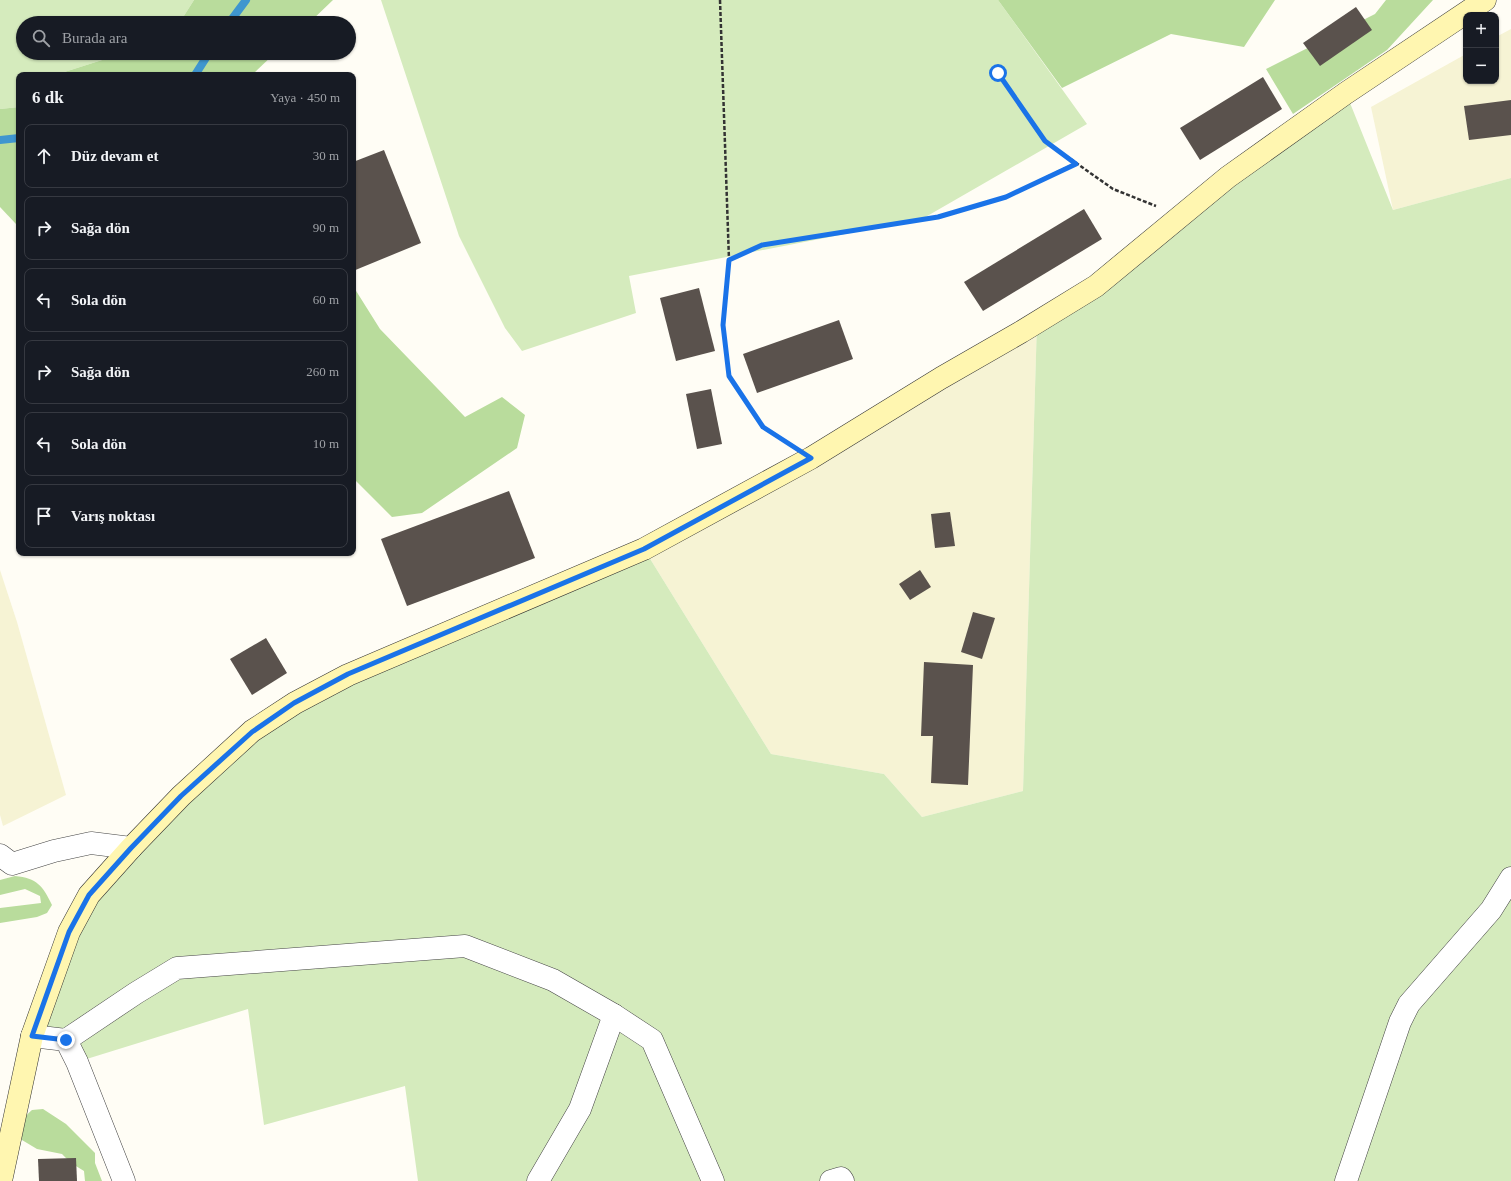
<!DOCTYPE html>
<html lang="tr">
<head>
<meta charset="utf-8">
<style>
  :root { --surface:#171b24; --page:#242831; --text:#f1f3f6; --muted:#9ea1a6; --line:#363941 }
  body { margin:0; font-family:Georgia,serif; background:var(--page); color:var(--text) }
  .controls { position:absolute; right:12px; top:12px; display:grid; overflow:hidden; border-radius:8px; box-shadow:0 1px 3px #0004 }
  .controls button { width:36px; height:36px; display:grid; place-items:center; padding:0; border:0; border-bottom:1px solid var(--line); background:var(--surface); color:var(--text); font:20px sans-serif }
  .stop { position:absolute; width:12px; height:12px; margin:-9px; border:3px solid #1a73e8; border-radius:50%; background:#fff }
  .stop.end { background:#1a73e8; border-color:#fff; box-shadow:0 1px 4px #0008 }
  .list { margin:0; padding:0; list-style:none }
  h2 { display:flex; justify-content:space-between; align-items:center; height:52px; margin:0; padding:0 16px; font-size:17px }
  h2 small { font-size:13px; font-weight:400; color:var(--muted) }
  .list li { display:grid; grid-template-columns:26px 1fr auto; gap:12px; align-items:center; box-sizing:border-box; height:64px; margin:0 8px 8px; padding:0 8px; border:1px solid var(--line); border-radius:8px }
  .list b { display:block; font-size:15px; white-space:nowrap }
  .list em { font-size:13px; font-style:normal; color:var(--muted) }
  .icon { flex:none; width:22px; height:22px; fill:none; stroke:currentColor; stroke-width:2; stroke-linecap:round; stroke-linejoin:round }
  .map { position:relative; flex:none; width:1511px; height:1181px; overflow:hidden }
  .search { position:absolute; background:var(--surface); box-shadow:0 1px 3px #0004; left:16px; top:16px; width:340px; height:44px; display:flex; align-items:center; gap:10px; box-sizing:border-box; padding:0 14px; border-radius:22px; color:var(--muted); font-size:15px }
  .panel { position:absolute; background:var(--surface); box-shadow:0 1px 3px #0004; left:16px; top:72px; width:340px; height:484px; border-radius:8px }
  .map>svg:first-child { display:block }
</style>
</head>
<body>
<div class="map">
<svg width="1511" height="1181" viewBox="0 0 1511 1181">
  <rect width="100%" height="100%" fill="#fffdf5"/>
  <g fill="#f6f3d4">
    <path d="M1511 29V178L1393 210 1371 107 1466 54V81H1496V37Z"/>
    <path d="M1037 322 1023 791 922 817 884 774 771 754 644 549Z"/>
    <path d="M0 570 17 622 66 795 3 826 0 815Z"/>
  </g>
  <g fill="#d5ebbd">
    <path d="M0 0H194L180 22 156 21 155 23H23V53H124L55 75H19V107L0 109Z"/>
    <path d="M381 0H998L1087 124 922 219 629 276 636 313 522 351 505 328 459 236Z"/>
    <path d="M1346 93 1393 210 1511 178V1181H418L405 1086 264 1125 248 1009 77 1062 66 1040 32 1036 69 932 252 731 644 549 771 754 884 774 922 817 1023 791 1037 322Z"/>
  </g>
  <g fill="#b9dc9c">
    <path d="M194 0H333L309 23H155L156 21 180 22Z"/>
    <path d="M998 0H1275L1244 47 1171 34 1062 88Z"/>
    <path d="M1386 0H1433L1387 50 1293 114 1266 69 1375 14Z"/>
    <path d="M124 53H275L252 75H55Z"/>
    <path d="M19 107V223L16 224 0 207V109Z"/>
    <path d="M353 286 380 329 465 417 502 397 525 415 517 448 422 513 392 517 353 478Z"/>
    <path d="M15 876C37 878 43 886 52 905L47 913 37 917 0 923V908L41 903 40 896 25 889 0 895V880Z"/>
    <path d="M43 1109 66 1124 95 1153V1163L102 1181H85L84 1171 71 1163 62 1154 37 1149 22 1140C17 1125 21 1120 32 1110Z"/>
  </g>
  <g fill="none" stroke-linecap="round" stroke-linejoin="round">
    <g stroke="#3f96cf" stroke-width="8">
      <path d="M229 23 246 0"/>
      <path d="M195 75 209 53"/>
      <path d="M0 140 19 138"/>
    </g>
  </g>
  <g fill="#5a524d">
    <path d="M1356 7 1372 30 1320 66 1303 43Z"/>
    <path d="M1263 77 1282 109 1200 160 1180 128Z"/>
    <path d="M1511 100V135L1469 140 1464 106Z"/>
    <path d="M384 150 421 243 353 271V162Z"/>
    <path d="M1084 209 1102 239 983 311 964 282Z"/>
    <path d="M699 288 715 351 676 361 660 298Z"/>
    <path d="M839 320 853 359 757 393 743 354Z"/>
    <path d="M711 389 722 444 697 449 686 394Z"/>
    <path d="M509 491 535 558 407 606 381 539Z"/>
    <path d="M950 512 955 546 935 548 931 514Z"/>
    <path d="M920 570 931 587 910 600 899 584Z"/>
    <path d="M973 612 995 618 982 659 961 652Z"/>
    <path d="M266 638 287 673 252 695 230 659Z"/>
    <path d="M924 662 973 665 968 785 931 783 933 736H921Z"/>
    <path d="M76 1158 77 1181H39L38 1159Z"/>
  </g>
  <g fill="none" stroke-linecap="round" stroke-linejoin="round">
    <defs>
      <g id="street">
        <path d="M0 855 12 864 54 851 91 843 131 848"/>
        <path d="M32 1036 66 1040 77 1062 124 1181"/>
        <path d="M66 1040 136 993 177 968 465 946 553 980 614 1015 652 1040 713 1181"/>
        <path d="M538 1181 580 1109 614 1015"/>
        <path d="M831 1181 841 1178 843 1181"/>
        <path d="M1346 1181 1400 1022 1409 1004 1491 910 1511 878"/>
      </g>
      <path id="secondary" d="M1 1181 32 1036 69 932 89 895 131 848 181 796 252 731 295 703 348 675 644 549 811 458 941 378 1021 332 1096 286 1228 177 1346 93 1485 0"/>
    </defs>
    <use href="#street" stroke="#444" stroke-width="23"/>
    <use href="#secondary" stroke="#333" stroke-width="23"/>
    <g stroke="#333" stroke-width="2.5" stroke-dasharray="4 2" stroke-linecap="butt">
      <path d="M720 0 729 260 723 325 729 376 763 427 788 443"/>
      <path d="M998 73 1045 141 1113 189 1156 206"/>
      <path d="M729 260 762 245 938 217 1006 197 1076 163"/>
    </g>
    <use href="#street" stroke="#fff" stroke-width="22"/>
    <use href="#secondary" stroke="#fff6b0" stroke-width="22"/>
  </g>
  <g fill="none" stroke-linecap="round" stroke-linejoin="round">
    <path stroke="#1a73e8" stroke-width="5" d="M66 1040 32 1036 69 932 89 895 131 848 181 796 252 732 294 703 348 674 644 549 811 458 763 427 729 376 723 325 729 260 762 245 938 217 1006 197 1076 164 1045 141 998 73"/>
  </g>
</svg>
<div class="controls">
<button>+</button>
<button>−</button>
</div>
<div class="stop" style="left:998px;top:73px"></div>
<div class="stop end" style="left:66px;top:1040px"></div>
<div class="search"><svg class="icon" aria-label="search" viewBox="0 0 24 24"><circle cx="10" cy="10" r="6"/><path d="M15 15l6 6"/></svg>Burada ara</div>
<section class="panel">
<h2>6 dk<small>Yaya · 450 m</small></h2>
<ul class="list">
<li><svg class="icon" aria-label="ahead" viewBox="0 0 24 24"><path d="M12 20V5M6 11l6-6 6 6"/></svg><div><b>Düz devam et</b></div><em>30 m</em></li>
<li><svg class="icon" aria-label="right" viewBox="0 0 24 24"><path d="M7 20v-9h11M14 6l5 5-5 5"/></svg><div><b>Sağa dön</b></div><em>90 m</em></li>
<li><svg class="icon" aria-label="left" viewBox="0 0 24 24"><path d="M17 20v-9H6M10 6l-5 5 5 5"/></svg><div><b>Sola dön</b></div><em>60 m</em></li>
<li><svg class="icon" aria-label="right" viewBox="0 0 24 24"><path d="M7 20v-9h11M14 6l5 5-5 5"/></svg><div><b>Sağa dön</b></div><em>260 m</em></li>
<li><svg class="icon" aria-label="left" viewBox="0 0 24 24"><path d="M17 20v-9H6M10 6l-5 5 5 5"/></svg><div><b>Sola dön</b></div><em>10 m</em></li>
<li><svg class="icon" aria-label="arrive" viewBox="0 0 24 24"><path d="M6 21V4h12l-3 4 3 4H6"/></svg><div><b>Varış noktası</b></div></li>
</ul>
</section>
</div>
</body>
</html>
